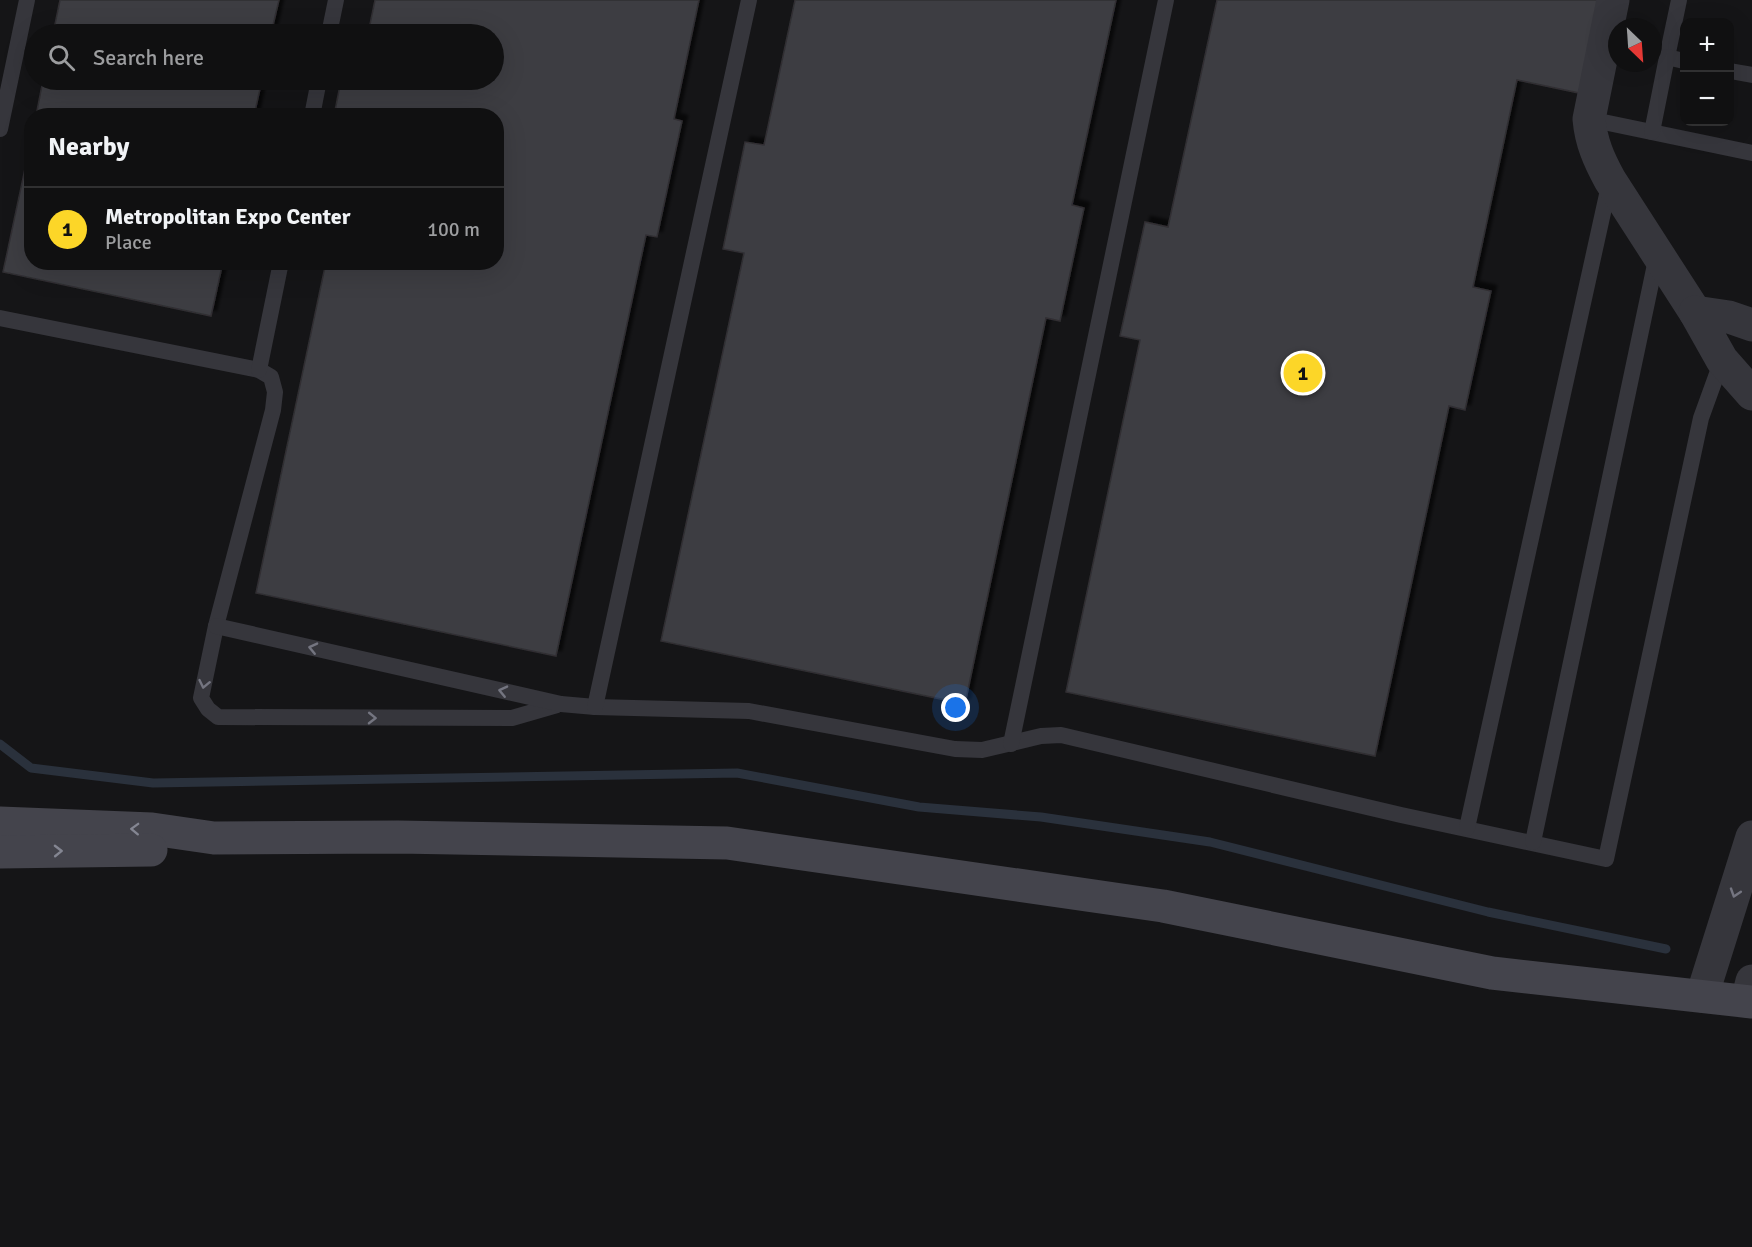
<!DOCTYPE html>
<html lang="en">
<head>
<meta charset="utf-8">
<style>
  :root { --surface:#101011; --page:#19191a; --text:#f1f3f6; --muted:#9c9d9f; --line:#303031; --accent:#fcd628 }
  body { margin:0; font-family:Signika,sans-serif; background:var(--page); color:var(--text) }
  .controls { position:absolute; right:18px; top:18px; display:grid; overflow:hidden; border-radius:12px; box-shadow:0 6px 24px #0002 }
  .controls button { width:54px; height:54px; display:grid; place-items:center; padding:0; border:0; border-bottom:2px solid var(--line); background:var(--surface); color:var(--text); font:30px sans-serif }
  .compass { position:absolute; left:1608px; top:18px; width:54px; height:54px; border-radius:50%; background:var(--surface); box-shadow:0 6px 24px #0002; rotate:155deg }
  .you { position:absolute; left:956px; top:708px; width:21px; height:21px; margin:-15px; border:4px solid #fff; border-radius:50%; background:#1a73e8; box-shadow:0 0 0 9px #1a73e833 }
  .badge { display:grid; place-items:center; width:39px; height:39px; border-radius:50%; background:var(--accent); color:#111; font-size:20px; font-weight:700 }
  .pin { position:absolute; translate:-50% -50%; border:3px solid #fff; box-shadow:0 2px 6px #0006 }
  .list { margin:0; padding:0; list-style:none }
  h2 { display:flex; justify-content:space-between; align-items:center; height:78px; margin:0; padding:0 24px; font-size:26px }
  h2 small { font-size:20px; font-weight:400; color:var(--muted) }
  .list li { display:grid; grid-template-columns:39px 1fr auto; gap:18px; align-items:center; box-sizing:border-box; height:84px; padding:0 24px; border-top:2px solid var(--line) }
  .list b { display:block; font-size:22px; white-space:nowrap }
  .list p { margin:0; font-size:20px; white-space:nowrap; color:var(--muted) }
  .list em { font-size:20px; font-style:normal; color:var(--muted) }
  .icon { flex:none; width:33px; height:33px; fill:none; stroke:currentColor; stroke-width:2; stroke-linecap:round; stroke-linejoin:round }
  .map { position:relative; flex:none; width:1752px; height:1247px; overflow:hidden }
  .search { position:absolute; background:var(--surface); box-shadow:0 6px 24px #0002; left:24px; top:24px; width:480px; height:66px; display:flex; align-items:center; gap:15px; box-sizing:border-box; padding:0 21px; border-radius:33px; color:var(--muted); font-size:22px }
  .panel { position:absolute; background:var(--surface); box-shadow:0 6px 24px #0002; left:24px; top:108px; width:480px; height:162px; border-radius:24px }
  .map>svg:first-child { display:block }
</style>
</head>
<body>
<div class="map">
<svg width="1752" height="1247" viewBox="0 0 1752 1247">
  <defs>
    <filter id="shadow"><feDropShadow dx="5.5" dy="-5.5" stdDeviation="1.5" flood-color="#0009"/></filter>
  </defs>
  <rect width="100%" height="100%" fill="#151517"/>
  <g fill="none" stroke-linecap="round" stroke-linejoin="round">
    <path stroke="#2a313c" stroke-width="9" d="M0 744 31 768 153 783 737 773 919 807 1041 817 1210 842 1488 912 1666 949"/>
  </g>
  <g fill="#3c3d42" stroke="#302f33" stroke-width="1.5" filter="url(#shadow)">
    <path d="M60 0H279L271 34H53Z"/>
    <path d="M375 0H699L674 119 682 121 657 237 646 235 556 656 256 593 326 262H496V116H334L341 80H494V34H368Z"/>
    <path d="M795 0H1116L1072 205 1084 208 1060 321 1046 318 965 704 661 641 744 253 723 249 745 142 764 145Z"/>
    <path d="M1217 0H1598L1579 93 1517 80 1473 287 1491 291 1465 410 1449 406 1375 756 1066 692 1140 340 1120 336 1145 222 1168 227Z"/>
    <path d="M43 80H262L254 116H36Z"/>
    <path d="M32 136V262H223L211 316 3 272Z"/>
  </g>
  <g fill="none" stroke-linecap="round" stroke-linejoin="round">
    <g stroke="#36363c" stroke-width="16">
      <path d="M329 34 336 0"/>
      <path d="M1667 57 1679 0"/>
      <path d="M1730 71 1752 75"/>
      <path d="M312 116 319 80"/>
      <path d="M1589 119 1752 153"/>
      <path d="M0 129 27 0"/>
      <path d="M1652 132 1667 57 1684 61"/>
      <path d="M0 318 259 370 271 377 275 392 273 410 216 626 201 698 208 709 218 717 512 718 557 705"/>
      <path d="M259 370 281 262"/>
      <path d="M216 626 561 704 595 707 749 711 955 749 982 750 1041 736 1061 735 1401 815 1606 859 1701 418 1722 360"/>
      <path d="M595 707 749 0"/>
      <path d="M1011 744 1166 0"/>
      <path d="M1467 828 1610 181"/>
      <path d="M1533 842 1657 255"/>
    </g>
    <g stroke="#36363c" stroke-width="33">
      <path d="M1613 0 1589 119C1591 142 1599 160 1610 180L1695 312"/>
      <path d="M1752 325 1729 317 1695 312 1722 360 1752 394"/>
      <path d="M1702 996 1752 837"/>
      <path d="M1747 1001 1752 981"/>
    </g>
    <g stroke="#44444c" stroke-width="33">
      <path d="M0 823 152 829 214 838 398 837 727 843 1163 906 1492 973 1752 1002"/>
      <path d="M0 852 151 850"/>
    </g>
  </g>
  <defs><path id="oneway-chevron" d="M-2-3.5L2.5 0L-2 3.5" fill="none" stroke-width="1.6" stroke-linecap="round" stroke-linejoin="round" transform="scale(1.5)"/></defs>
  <g stroke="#747580">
    <use href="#oneway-chevron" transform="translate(313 648) rotate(-167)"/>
    <use href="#oneway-chevron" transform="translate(204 684) rotate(102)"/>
    <use href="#oneway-chevron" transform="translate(503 691) rotate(-167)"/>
    <use href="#oneway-chevron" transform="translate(372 718) rotate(1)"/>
    <use href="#oneway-chevron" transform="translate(1735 893) rotate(108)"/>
  </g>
  <g stroke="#848692">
    <use href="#oneway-chevron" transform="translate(135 829) rotate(-178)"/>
    <use href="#oneway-chevron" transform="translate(58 851) rotate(-1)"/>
  </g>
</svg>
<div class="controls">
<button>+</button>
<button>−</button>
</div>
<svg class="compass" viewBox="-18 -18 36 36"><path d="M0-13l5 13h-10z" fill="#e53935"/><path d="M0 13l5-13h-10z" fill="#9c9d9f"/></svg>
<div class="you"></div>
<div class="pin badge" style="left:1303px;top:373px">1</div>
<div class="search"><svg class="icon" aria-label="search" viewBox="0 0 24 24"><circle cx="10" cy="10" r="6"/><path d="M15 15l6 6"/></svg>Search here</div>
<section class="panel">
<h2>Nearby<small></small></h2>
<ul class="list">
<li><span class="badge">1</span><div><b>Metropolitan Expo Center</b><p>Place</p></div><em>100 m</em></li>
</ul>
</section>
</div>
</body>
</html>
